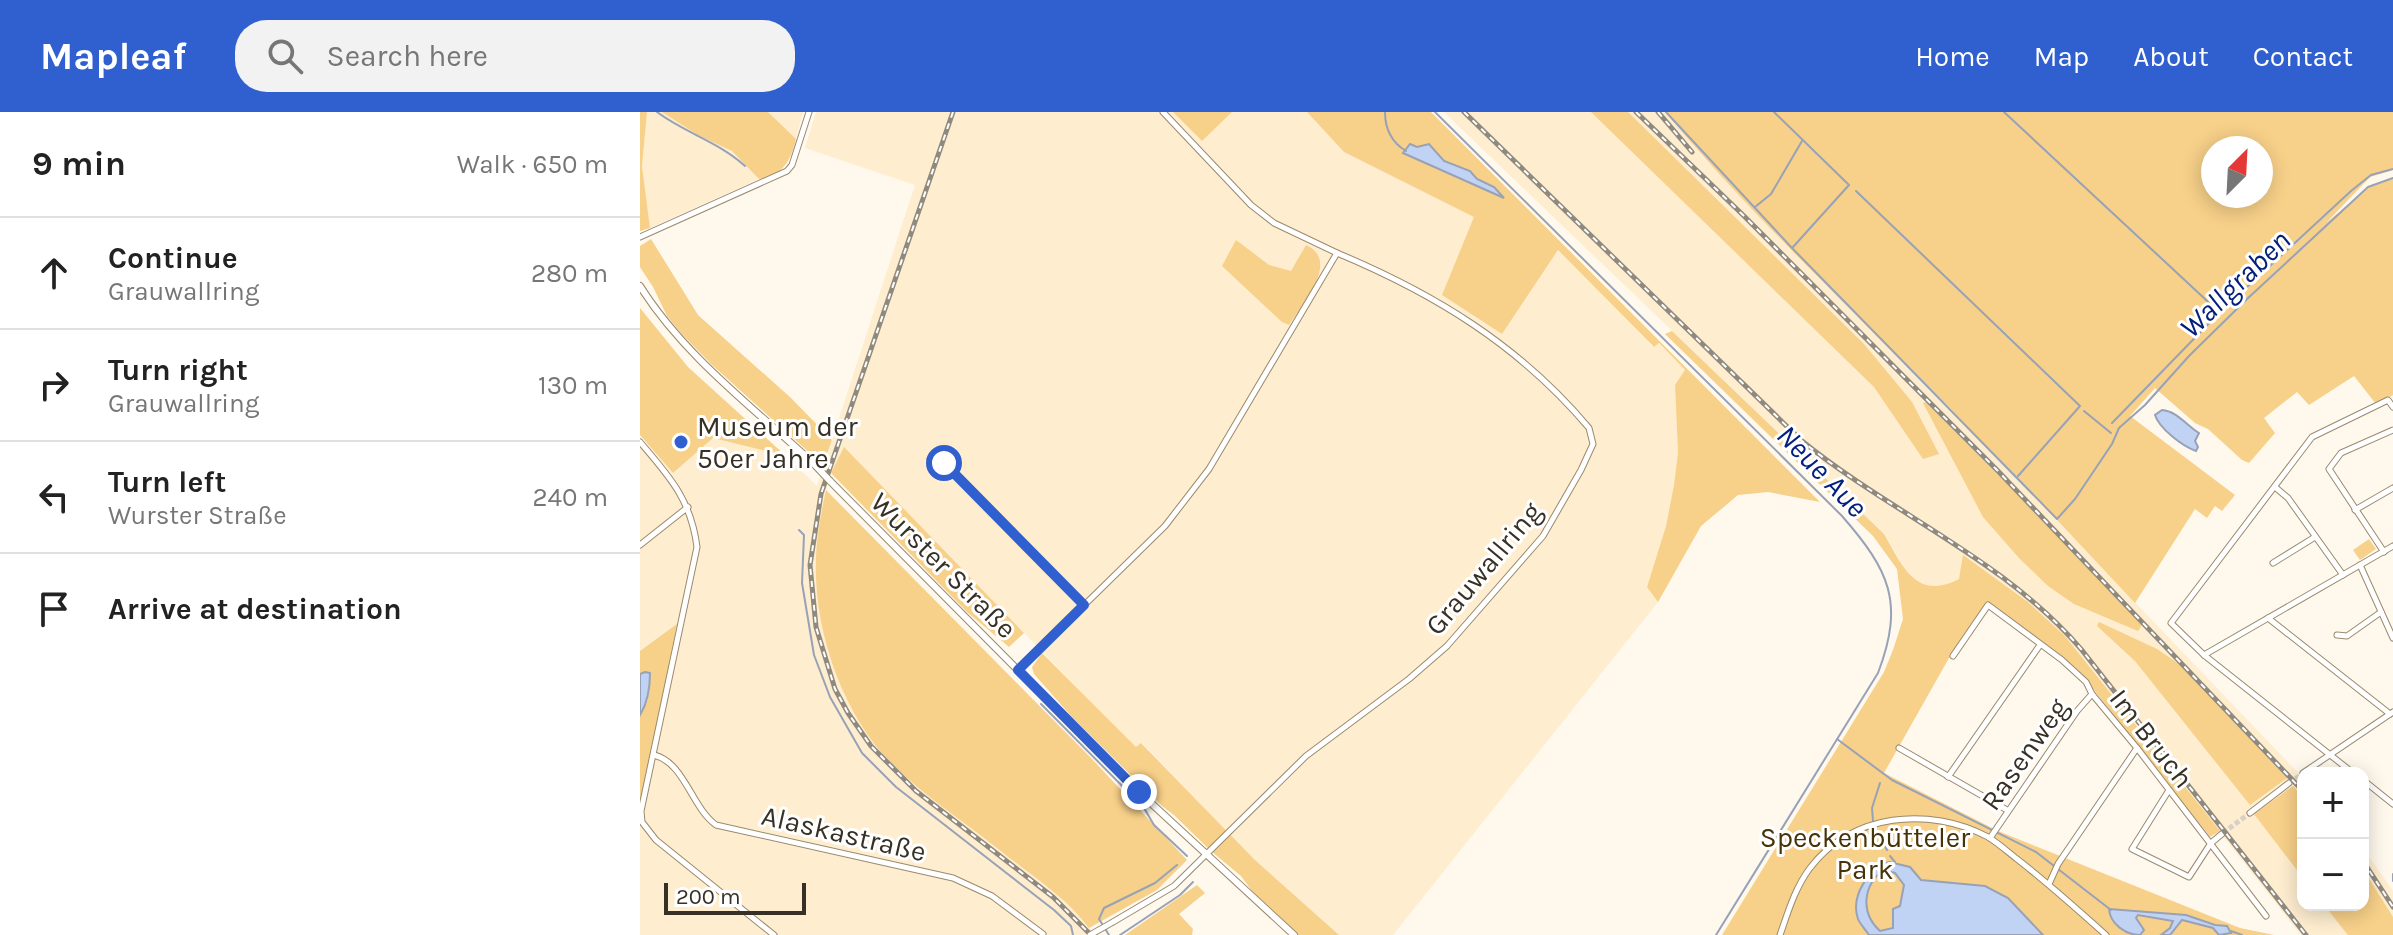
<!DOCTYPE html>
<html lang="en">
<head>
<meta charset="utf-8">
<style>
  :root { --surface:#fff; --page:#f2f2f2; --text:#222; --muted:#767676; --line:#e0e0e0; --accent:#3060cf }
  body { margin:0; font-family:Karla,sans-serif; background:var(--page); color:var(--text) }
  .controls { position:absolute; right:24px; bottom:24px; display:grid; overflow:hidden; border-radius:16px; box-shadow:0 4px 20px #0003 }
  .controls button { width:72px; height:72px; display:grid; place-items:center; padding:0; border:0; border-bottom:2px solid var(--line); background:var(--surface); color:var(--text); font:40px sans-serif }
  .compass { position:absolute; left:1561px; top:24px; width:72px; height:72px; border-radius:50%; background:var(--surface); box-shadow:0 4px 20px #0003; rotate:24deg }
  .scale { position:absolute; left:24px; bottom:20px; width:142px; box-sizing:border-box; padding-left:8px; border:4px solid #373125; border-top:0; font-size:22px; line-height:28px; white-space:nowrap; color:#373125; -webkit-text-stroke:6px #fff; paint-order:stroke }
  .stop { position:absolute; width:24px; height:24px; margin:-18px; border:6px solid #3060cf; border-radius:50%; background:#fff }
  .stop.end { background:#3060cf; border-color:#fff; box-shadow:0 2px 8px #0008 }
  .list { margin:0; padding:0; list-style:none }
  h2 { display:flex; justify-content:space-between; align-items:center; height:104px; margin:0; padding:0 32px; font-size:34px }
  h2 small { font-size:26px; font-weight:400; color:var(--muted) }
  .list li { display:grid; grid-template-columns:52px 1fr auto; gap:24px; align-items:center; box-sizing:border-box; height:112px; padding:0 32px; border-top:2px solid var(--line) }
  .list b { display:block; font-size:30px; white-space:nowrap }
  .list p { margin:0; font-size:26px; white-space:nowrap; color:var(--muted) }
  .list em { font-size:26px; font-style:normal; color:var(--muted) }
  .icon { flex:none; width:44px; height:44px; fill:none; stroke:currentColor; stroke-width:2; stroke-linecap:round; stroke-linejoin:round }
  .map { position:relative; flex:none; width:1753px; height:823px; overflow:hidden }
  header { display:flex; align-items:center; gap:48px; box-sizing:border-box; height:112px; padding:0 40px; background:var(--accent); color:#fff }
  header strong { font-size:38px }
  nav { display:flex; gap:44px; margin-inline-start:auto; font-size:28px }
  .search { width:560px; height:72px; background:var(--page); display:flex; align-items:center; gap:20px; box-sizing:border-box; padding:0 28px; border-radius:32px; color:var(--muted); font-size:30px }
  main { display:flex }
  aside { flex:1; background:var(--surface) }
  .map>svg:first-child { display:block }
</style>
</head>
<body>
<header>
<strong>Mapleaf</strong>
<div class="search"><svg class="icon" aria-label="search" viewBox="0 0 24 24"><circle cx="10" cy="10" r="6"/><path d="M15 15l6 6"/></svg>Search here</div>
<nav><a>Home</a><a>Map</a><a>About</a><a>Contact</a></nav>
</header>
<main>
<aside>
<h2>9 min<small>Walk · 650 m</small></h2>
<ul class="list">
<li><svg class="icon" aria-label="ahead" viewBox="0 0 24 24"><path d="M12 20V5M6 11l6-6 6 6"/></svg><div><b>Continue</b><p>Grauwallring</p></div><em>280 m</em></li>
<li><svg class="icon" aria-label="right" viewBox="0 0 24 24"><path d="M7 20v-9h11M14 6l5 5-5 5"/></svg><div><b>Turn right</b><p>Grauwallring</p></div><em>130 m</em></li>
<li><svg class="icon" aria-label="left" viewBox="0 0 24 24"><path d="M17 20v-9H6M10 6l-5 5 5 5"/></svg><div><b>Turn left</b><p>Wurster Straße</p></div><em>240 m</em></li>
<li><svg class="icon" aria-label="arrive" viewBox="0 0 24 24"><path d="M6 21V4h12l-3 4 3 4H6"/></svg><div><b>Arrive at destination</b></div></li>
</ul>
</aside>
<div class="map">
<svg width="1753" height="823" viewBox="0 0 1753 823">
  <rect width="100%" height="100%" fill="#fff8ec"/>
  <g fill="#feedcf">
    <path d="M7 0H22L92 39 119 67 10 116 2 54Z"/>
    <path d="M128 0H163L156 27Z"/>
    <path d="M176 0H533L562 29 592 0H667L704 40 835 105 802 183 862 222 918 138 1013 235 1018 231 1046 259 1035 273 1038 341 1034 373 1026 414 1007 475 1018 490 753 823H699L615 748 502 631 496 636 204 336 189 365 186 378 176 453 188 539 206 586 252 653 414 780 443 808 455 823H0V696L37 513 0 539V335L6 330 33 361 73 326 146 344 177 374 275 73 165 36Z"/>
    <path d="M804 0H1025L1062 44 1153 139 1312 299 1663 666V793H1723V736L1753 779V823H1661L1425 524 1388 490 1324 444 1320 467 1295 476 1279 471 1267 461 1244 422Z"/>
  </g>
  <g fill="#f7d089" fill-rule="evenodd">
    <path d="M0 0H7L2 54 10 116 0 119Z"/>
    <path d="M22 0H128L156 27C151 48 143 64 119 67L92 39 58 23Z"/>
    <path d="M533 0H592L562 29Z"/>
    <path d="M667 0H791L1180 390 1128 380 1098 383 1061 414 1018 490 1007 475 1026 414 1034 373 1038 341 1035 273 1045 258 1019 231 1014 235 918 138 862 222 802 183 834 105 704 40Z"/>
    <path d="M951 0H988L1224 232 1272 290 1299 342 1283 347 1234 275Z"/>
    <path d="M1025 0H1753V58L1730 65 1687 110 1731 74 1753 66V283L1736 292 1714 264 1669 293 1657 280 1624 306 1635 321 1609 351 1602 348 1568 317 1555 311 1515 276 1490 304 1595 383 1582 399 1575 394 1567 406 1555 397 1495 491C1434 426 1373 361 1311 297 1214 200 1113 105 1025 0ZM1573 36H1621V84H1573Z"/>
    <path d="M11 127 58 203 151 286 192 328 183 353 71 252 40 220 27 204 13 175 0 155V134Z"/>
    <path d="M596 128 629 153 651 159 666 133C701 149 662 192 649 213L642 210 582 154Z"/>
    <path d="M0 196 48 255 146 344 73 326 33 361 0 323Z"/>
    <path d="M1032 219 1244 422C1263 455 1276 489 1319 467L1323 443 1388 490 1425 524 1580 719 1570 725 1447 569 1347 492 1309 546 1244 661 1358 719 1600 816 1634 823H1082L1244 560 1253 538 1263 507 1257 457 1233 424 1025 222Z"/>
    <path d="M1287 290 1503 511 1498 519 1434 492 1408 474 1379 446 1343 405 1283 291Z"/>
    <path d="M204 335 384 521 369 535 327 500 191 361Z"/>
    <path d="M186 378 451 646 547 748 517 778 449 816C425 784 388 761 357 736 323 709 282 682 252 652 203 603 174 519 176 451 176 426 181 402 186 378Z"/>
    <path d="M1729 427 1736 437 1720 448 1713 438Z"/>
    <path d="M1459 510 1517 537 1542 554 1647 666 1610 693 1495 549 1457 514Z"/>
    <path d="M37 512 5 672 0 696V603L8 587 10 562H0V539Z"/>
    <path d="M402 541 496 635 501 631 615 748 699 823H659L615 783 601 764 571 739 534 703 522 694 432 605 394 562 392 555Z"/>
    <path d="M1653 674 1663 685V766L1614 702Z"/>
    <path d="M1723 757 1753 805V823H1708L1684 793H1723Z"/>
    <path d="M557 773 565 781 539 802 553 817 552 823H485Z"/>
  </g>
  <g fill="#c1d3f5" stroke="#98a2b7" stroke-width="2" fill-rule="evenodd">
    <path d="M770 32 777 35 789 32 804 49 830 59 837 67 854 75 864 86 763 41Z"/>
    <path d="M1522 298C1537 299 1546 313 1559 321L1555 329 1558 335 1556 339C1542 334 1519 316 1515 303Z"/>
    <path d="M5 560 10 561C10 577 8 590 0 603V562Z"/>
    <path d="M1249 750 1270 755 1281 768 1345 774 1368 786 1403 823H1229C1226 818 1220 812 1218 807 1210 784 1229 756 1249 750ZM1243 758 1255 761 1264 773 1260 794 1253 797V816L1240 819C1220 801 1223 774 1243 758Z"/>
    <path d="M1469 797 1546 803 1575 813 1587 814 1591 821 1579 823 1573 816 1542 808 1530 823H1521L1530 816 1533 809 1498 803 1496 806 1504 818 1500 823C1486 823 1470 812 1469 797Z"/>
  </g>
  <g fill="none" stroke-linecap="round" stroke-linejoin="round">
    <g stroke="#98a2b7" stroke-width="2">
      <path d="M17 0C45 21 79 30 105 54"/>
      <path d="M745 0C745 17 751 30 766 39"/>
      <path d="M795 0 1202 404C1249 458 1265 490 1238 561L1076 823"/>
      <path d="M1026 0 1152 136 1417 407 1435 387 1472 332 1479 316 1505 293 1549 244 1607 187 1728 75 1753 66"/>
      <path d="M1134 0 1209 73 1153 135"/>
      <path d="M1364 0 1579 200"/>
      <path d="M1216 79 1440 294 1378 364"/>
      <path d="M1115 95 1131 82 1162 29"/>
      <path d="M1444 299 1471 321"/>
      <path d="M1472 311 1580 200 1711 79 1731 63 1753 57"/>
      <path d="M159 418 164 423 162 471 174 543 190 585 222 641 256 675 414 798 431 814 433 823"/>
      <path d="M401 592 504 696 514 713 547 744"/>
      <path d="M1197 627 1252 668 1396 740 1471 798"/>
      <path d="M1233 709 1232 696 1240 671"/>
      <path d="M1239 723 1247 738"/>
      <path d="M1250 744 1255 750"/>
      <path d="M1753 762V769"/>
      <path d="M1591 819 1602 823"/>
      <path d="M469 823 459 807 464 796 515 771 537 753"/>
      <path d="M480 823 540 783 553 770"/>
    </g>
    <g stroke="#d7d0c4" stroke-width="5" stroke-dasharray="5 2.5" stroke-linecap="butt">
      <path d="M1649 671 1661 663"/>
      <path d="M1583 721 1610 701"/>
    </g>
    <defs>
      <g id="minor">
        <path d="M523 0 611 93 634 111 697 141"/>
        <path d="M0 125 147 59 152 53 169 0"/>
        <path d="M0 330C30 365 51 388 57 435L1 699 2 710 16 728 134 823"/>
        <path d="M290 347 304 351 317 363 444 493"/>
        <path d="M1635 375 1648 386 1703 463"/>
        <path d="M1715 398 1753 376"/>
        <path d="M0 433 48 395"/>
        <path d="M1744 440 1689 357 1701 341 1753 318"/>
        <path d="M1633 451 1675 425"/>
        <path d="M1720 453 1753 526"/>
        <path d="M1628 506 1750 602"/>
        <path d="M1697 523 1707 524 1741 500"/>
        <path d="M1564 543 1753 434"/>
        <path d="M1313 544 1348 493 1422 548 1446 570 1452 582 1497 636 1626 804"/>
        <path d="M378 558 525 414 569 357 697 141C795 182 879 233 949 316L953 332 941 358 903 424 807 534 769 567 666 644 534 774 473 810"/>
        <path d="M1259 636 1367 698"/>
        <path d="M14 643C45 651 51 695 76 713L313 766 352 784 403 822"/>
        <path d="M1663 661 1753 600"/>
        <path d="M1713 661 1564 543 1531 511 1672 325 1748 288 1753 295"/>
        <path d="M1308 665 1400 533"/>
        <path d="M1723 668 1753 692"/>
        <path d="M1529 678 1492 737 1549 765 1571 731 1583 721"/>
        <path d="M1610 701 1649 671"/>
        <path d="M1350 726 1437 599 1452 582"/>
        <path d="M1409 772 1418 752 1497 636"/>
        <path d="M1140 823C1148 800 1155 776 1170 756 1212 701 1289 694 1348 725 1358 731 1368 740 1377 747 1408 771 1437 797 1466 823"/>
      </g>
      <g id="major">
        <path d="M0 174C44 244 114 296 174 352"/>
        <path d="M190 369 499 680 654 823"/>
      </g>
    </defs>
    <use href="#minor" stroke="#9a8a6e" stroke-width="7"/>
    <use href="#major" stroke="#9a8a6e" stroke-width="8"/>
    <use href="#minor" stroke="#fff" stroke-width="5"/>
    <use href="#major" stroke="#fff" stroke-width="6"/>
    <defs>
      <g id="rail">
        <path d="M313 0 181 382 170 453 176 515 195 577 208 601 231 634 276 679 413 785 451 823"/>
        <path d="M824 0 1162 329C1252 402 1365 448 1441 537L1666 823"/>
        <path d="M996 0 1103 103 1357 358 1663 679"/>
        <path d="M1018 0 1052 40"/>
        <path d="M1723 749 1753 795"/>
      </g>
    </defs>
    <use href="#rail" stroke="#908a7e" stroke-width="5"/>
    <use href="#rail" stroke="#fff" stroke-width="2" stroke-dasharray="6" stroke-linecap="butt"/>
    <defs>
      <path id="minor-bridge" d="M450 823 473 810"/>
      <path id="major-bridge" d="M174 352 190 369"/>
    </defs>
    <use href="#minor-bridge" stroke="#9a8a6e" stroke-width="7" stroke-linecap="butt"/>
    <use href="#major-bridge" stroke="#9a8a6e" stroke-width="8" stroke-linecap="butt"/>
    <use href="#minor-bridge" stroke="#fff" stroke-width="5"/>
    <use href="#major-bridge" stroke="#fff" stroke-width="6"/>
  </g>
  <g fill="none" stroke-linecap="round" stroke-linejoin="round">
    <path stroke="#3060cf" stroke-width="10" d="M304 351 444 493 378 558 499 680"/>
  </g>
  <circle fill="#3060cf" stroke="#fff" stroke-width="3" cx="41" cy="330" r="8"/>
  <g text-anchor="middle" stroke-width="6" stroke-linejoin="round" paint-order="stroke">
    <g font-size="28" fill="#373125" stroke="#fff" text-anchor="start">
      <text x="57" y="324">Museum der<tspan x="57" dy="32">50er Jahre</tspan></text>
    </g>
    <g font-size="28" fill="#373125" stroke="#fff">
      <text transform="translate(304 453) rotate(45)" y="10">Wurster Straße</text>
      <text transform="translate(843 456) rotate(-50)" y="10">Grauwallring</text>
      <text transform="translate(1512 626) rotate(52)" y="10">Im Bruch</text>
      <text transform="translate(1384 642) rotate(-55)" y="10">Rasenweg</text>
      <text transform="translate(204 721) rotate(13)" y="10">Alaskastraße</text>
    </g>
    <g font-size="28" fill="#473307" stroke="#fff">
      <text x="1225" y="735">Speckenbütteler<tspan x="1225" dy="32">Park</tspan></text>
    </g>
    <g font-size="30" font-style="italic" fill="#02207d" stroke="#fff">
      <text transform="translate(1595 172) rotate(-44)" y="10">Wallgraben</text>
      <text transform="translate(1182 359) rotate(46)" y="10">Neue Aue</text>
    </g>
  </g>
</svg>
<div class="controls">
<button>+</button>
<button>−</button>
</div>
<svg class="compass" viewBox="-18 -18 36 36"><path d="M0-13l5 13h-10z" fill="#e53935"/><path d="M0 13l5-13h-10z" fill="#767676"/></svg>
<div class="scale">200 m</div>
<div class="stop" style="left:304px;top:351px"></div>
<div class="stop end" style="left:499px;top:680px"></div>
</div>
</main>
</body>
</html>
